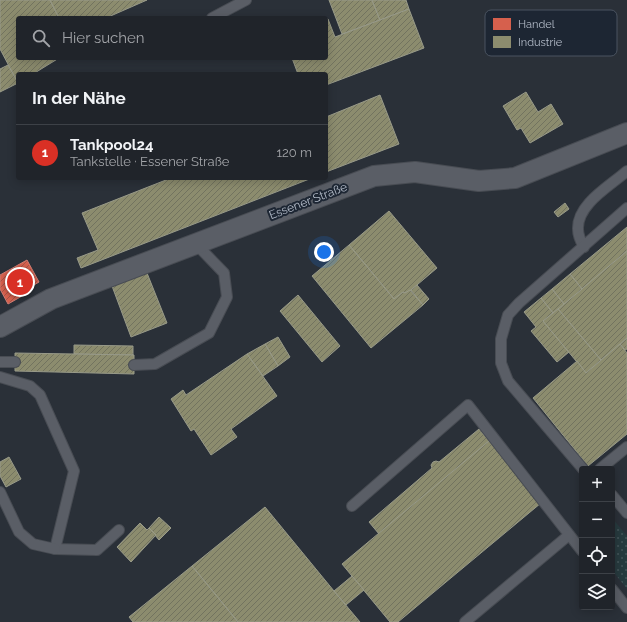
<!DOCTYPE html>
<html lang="de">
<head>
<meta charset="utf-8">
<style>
  :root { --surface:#20242a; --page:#282c32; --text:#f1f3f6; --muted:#a2a4a8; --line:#3d4147; --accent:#d93025 }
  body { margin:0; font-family:Raleway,sans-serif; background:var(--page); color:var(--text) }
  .controls { position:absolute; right:12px; bottom:12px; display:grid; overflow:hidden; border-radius:4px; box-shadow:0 2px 10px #0003 }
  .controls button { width:36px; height:36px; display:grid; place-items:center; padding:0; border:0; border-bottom:1px solid var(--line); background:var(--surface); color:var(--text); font:20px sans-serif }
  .you { position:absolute; left:324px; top:252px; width:14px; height:14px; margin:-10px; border:3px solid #fff; border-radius:50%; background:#1a73e8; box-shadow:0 0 0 6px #1a73e833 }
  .badge { display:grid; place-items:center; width:26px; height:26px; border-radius:50%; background:var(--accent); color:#fff; font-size:13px; font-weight:700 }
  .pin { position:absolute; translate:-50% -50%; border:2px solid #fff; box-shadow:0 1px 4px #0006 }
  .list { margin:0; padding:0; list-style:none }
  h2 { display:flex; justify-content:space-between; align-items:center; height:52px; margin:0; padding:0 16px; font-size:17px }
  h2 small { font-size:13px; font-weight:400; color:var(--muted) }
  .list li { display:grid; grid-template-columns:26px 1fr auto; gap:12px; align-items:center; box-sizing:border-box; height:56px; padding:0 16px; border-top:1px solid var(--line) }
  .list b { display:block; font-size:15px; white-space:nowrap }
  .list p { margin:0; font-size:13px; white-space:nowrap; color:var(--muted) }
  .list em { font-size:13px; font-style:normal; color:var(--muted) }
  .icon { flex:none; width:22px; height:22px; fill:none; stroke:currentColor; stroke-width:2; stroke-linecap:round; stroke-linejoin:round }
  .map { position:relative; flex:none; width:627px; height:622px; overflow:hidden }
  .search { position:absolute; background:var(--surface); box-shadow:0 2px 10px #0003; left:16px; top:16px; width:312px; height:44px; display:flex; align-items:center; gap:10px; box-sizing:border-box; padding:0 14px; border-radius:4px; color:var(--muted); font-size:15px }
  .panel { position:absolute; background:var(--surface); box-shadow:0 2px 10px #0003; left:16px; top:72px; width:312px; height:108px; border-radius:4px }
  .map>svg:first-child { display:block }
</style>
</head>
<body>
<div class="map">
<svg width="627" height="622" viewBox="0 0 627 622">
  <defs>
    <pattern id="grass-dots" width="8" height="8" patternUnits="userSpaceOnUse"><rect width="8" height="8" fill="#273a3e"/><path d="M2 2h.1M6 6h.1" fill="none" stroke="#445559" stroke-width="1.8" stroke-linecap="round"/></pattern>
    <pattern id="shops-hatch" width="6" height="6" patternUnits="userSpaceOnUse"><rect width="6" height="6" fill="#d6604d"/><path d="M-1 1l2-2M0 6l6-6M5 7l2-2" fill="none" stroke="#a65448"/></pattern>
    <pattern id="industry-hatch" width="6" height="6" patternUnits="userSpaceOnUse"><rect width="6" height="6" fill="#8c8c6e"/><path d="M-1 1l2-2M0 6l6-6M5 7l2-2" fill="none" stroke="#72735f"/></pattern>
  </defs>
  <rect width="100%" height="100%" fill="#2a3038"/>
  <path fill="url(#grass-dots)" d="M612 518 627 536V589L612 570Z"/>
  <path fill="url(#shops-hatch)" stroke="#cc7c72" d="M27 260 39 282 29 288 31 291 8 304 0 289V275Z"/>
  <g fill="url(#industry-hatch)" stroke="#989a89">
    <path d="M0 0H50L59 18H18V58H59L33 74H18V83L0 49Z"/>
    <path d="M50 0H147L106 18H59Z"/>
    <path d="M329 0H372L380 20 342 34Z"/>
    <path d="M372 0H406L409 9 380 20Z"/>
    <path d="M409 9 424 48 326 85V74H298L292 58H326V19H328L335 37Z"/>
    <path d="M8 65 18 83 0 92V69Z"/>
    <path d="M526 92 538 112 551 104 563 124 530 143 521 128 517 130 503 106Z"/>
    <path d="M380 95 399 144 326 172V117Z"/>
    <path d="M171 178H312L81 268 77 258 98 250 82 213Z"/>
    <path d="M565 203 569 209 558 217 554 212Z"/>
    <path d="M389 211 437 268 411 290 405 293 403 292 394 299 349 245Z"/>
    <path d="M627 227V251L582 289 570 274Z"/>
    <path d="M349 245 394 299 403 292 405 293 410 290 423 305 371 348 312 276Z"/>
    <path d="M627 251V338L601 360 558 309Z"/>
    <path d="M147 273 167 323 131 337 112 286Z"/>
    <path d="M570 274 582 289 564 304 552 289Z"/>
    <path d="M417 285 429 299 423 305 411 290Z"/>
    <path d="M552 289 564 304 553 313 541 298Z"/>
    <path d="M298 295 340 346 322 362 280 311Z"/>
    <path d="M541 298 553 313 543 321 569 352 557 362 531 331 536 327 524 312Z"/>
    <path d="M558 309 601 360 586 373 543 321Z"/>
    <path d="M278 337 290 357 278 366 265 344Z"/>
    <path d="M627 338V349L625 350 620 344Z"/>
    <path d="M265 344 278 366 263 376 247 354Z"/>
    <path d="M620 344 627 353V434L588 466 533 398 577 361 586 373Z"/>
    <path d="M74 345 133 346V355L74 354Z"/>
    <path d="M15 353 134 355V374L15 371Z"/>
    <path d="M247 354 277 396 231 429 237 437 211 455 194 429 191 431 171 399 183 390 186 395Z"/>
    <path d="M479 429 489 441 379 534 369 522 432 468 431 465 433 462 436 461 439 462Z"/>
    <path d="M489 441 541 503 398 622H390L342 564Z"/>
    <path d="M9 457 21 479 6 487 0 476V462Z"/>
    <path d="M265 507 334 591 360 622H238L192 566Z"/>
    <path d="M159 517 171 528 159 540 149 528Z"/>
    <path d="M140 523 147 530 149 528 156 535 131 562 117 547Z"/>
    <path d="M192 566 238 622H133L129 617Z"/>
    <path d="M352 576 364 590 346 605 334 591Z"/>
  </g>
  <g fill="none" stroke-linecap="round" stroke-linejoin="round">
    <defs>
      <g id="lane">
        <path d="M212 18 246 0"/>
        <path d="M584 247C581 242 578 235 578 229 577 204 610 186 627 171"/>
        <path d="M0 362H15"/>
        <path d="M134 365 155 364 209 333 227 297 224 273 196 244"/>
        <path d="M0 377 30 386 40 395 74 471 55 549 97 550 119 530"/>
        <path d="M583 469 508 381 501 363V339L508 315 519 303 627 208"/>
        <path d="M600 469 627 447"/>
        <path d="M0 492 19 532 33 544 55 549"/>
        <path d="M612 495 627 513"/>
        <path d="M352 506 468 405 582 551"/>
        <path d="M612 589 627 608"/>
        <path d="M465 622 569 535"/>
      </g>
      <path id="street" d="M0 327 51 299 374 176 415 172 479 181 515 178 627 133"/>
    </defs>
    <use href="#lane" stroke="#484c53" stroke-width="12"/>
    <use href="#street" stroke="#484c53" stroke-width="22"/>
    <use href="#lane" stroke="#5a5e66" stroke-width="10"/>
    <use href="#street" stroke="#5a5e66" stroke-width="20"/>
  </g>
  <g text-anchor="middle" stroke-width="4" stroke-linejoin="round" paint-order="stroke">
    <g font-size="12" fill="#b4bcc9" stroke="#1d2633">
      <text transform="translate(308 201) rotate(-21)" y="4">Essener Straße</text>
    </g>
  </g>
  <rect x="485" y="10" width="132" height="46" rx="6" fill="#1d2633" stroke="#4a5360" stroke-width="1"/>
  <rect x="493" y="18" width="18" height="12" fill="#d6604d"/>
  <rect x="493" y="36" width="18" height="12" fill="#8c8c6e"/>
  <g font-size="11" fill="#b4bcc9">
    <text x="518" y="28">Handel</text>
    <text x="518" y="46">Industrie</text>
  </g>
</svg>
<div class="controls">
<button>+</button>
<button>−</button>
<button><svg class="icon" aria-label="locate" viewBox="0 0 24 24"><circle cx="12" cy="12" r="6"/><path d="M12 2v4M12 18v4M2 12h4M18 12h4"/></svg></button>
<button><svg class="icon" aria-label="layers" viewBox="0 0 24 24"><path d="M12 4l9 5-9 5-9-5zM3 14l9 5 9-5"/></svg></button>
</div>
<div class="you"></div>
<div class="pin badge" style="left:20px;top:282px">1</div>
<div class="search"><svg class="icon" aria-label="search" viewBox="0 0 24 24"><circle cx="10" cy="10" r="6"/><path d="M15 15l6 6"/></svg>Hier suchen</div>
<section class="panel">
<h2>In der Nähe<small></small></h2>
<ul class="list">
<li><span class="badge">1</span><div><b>Tankpool24</b><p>Tankstelle · Essener Straße</p></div><em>120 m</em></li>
</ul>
</section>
</div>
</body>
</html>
